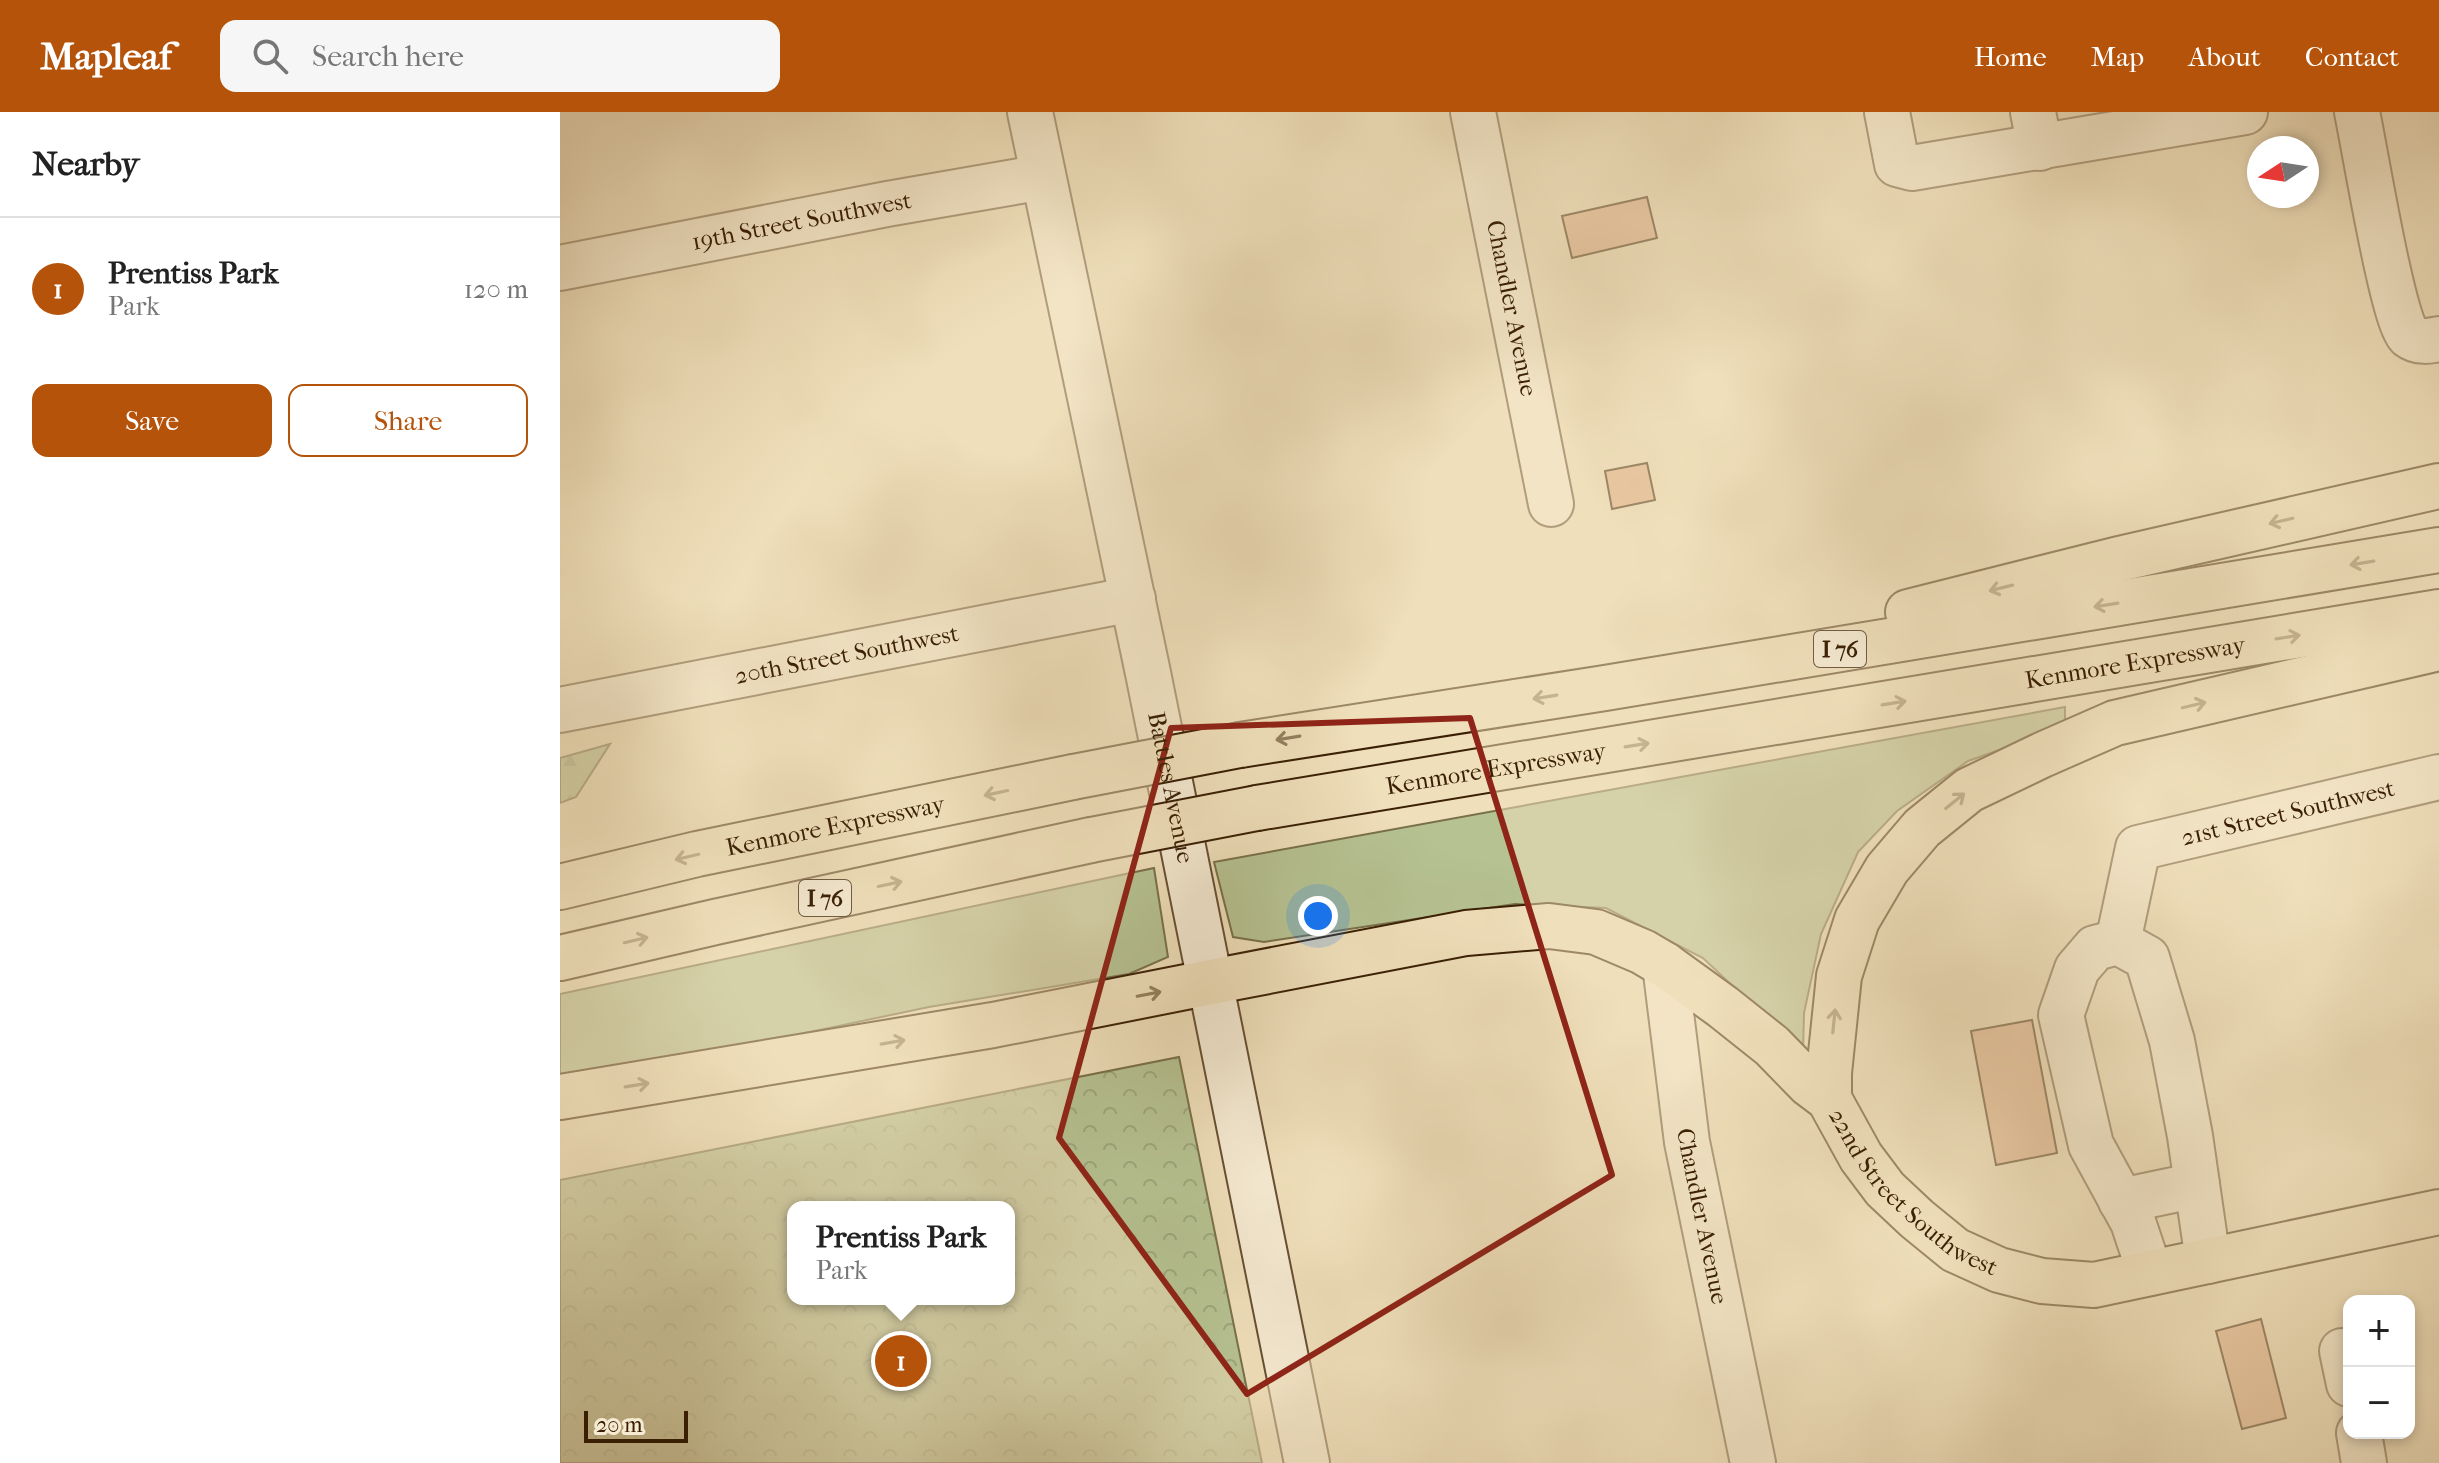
<!DOCTYPE html>
<html lang="en">
<head>
<meta charset="utf-8">
<style>
  :root { --surface:#fff; --page:#f6f6f6; --text:#222; --muted:#767676; --line:#e0e0e0; --accent:#b45309 }
  body { margin:0; font-family:"IM FELL French Canon",serif; background:var(--page); color:var(--text) }
  .controls { position:absolute; right:24px; bottom:24px; display:grid; overflow:hidden; border-radius:16px; box-shadow:0 4px 12px #0003 }
  .controls button { width:72px; height:72px; display:grid; place-items:center; padding:0; border:0; border-bottom:2px solid var(--line); background:var(--surface); color:var(--text); font:40px sans-serif }
  .compass { position:absolute; left:1687px; top:24px; width:72px; height:72px; border-radius:50%; background:var(--surface); box-shadow:0 4px 12px #0003; rotate:258deg }
  .scale { position:absolute; left:24px; bottom:20px; width:104px; box-sizing:border-box; padding-left:8px; border:4px solid #3a1f04; border-top:0; font-size:22px; line-height:28px; white-space:nowrap; color:#3a1f04; -webkit-text-stroke:6px #f5ead2; paint-order:stroke }
  .you { position:absolute; left:758px; top:804px; width:28px; height:28px; margin:-20px; border:6px solid #fff; border-radius:50%; background:#1a73e8; box-shadow:0 0 0 12px #1a73e833 }
  .badge { display:grid; place-items:center; width:52px; height:52px; border-radius:50%; background:var(--accent); color:#fff; font-size:26px; font-weight:700 }
  .pin { position:absolute; translate:-50% -50%; border:4px solid #fff; box-shadow:0 2px 8px #0006 }
  .popup { position:absolute; left:227px; top:1089px; width:228px; height:104px; box-sizing:border-box; display:grid; place-content:center; border-radius:16px; background:var(--surface); filter:drop-shadow(0 2px 6px #0005); font-size:26px; white-space:nowrap; color:var(--muted) }
  .popup b { font-size:30px; color:var(--text) }
  .popup::after { content:''; position:absolute; left:50%; top:100%; margin-left:-16px; border:16px solid transparent; border-top-color:var(--surface) }
  .list { margin:0; padding:0; list-style:none }
  h2 { display:flex; justify-content:space-between; align-items:center; height:104px; margin:0; padding:0 32px; font-size:34px }
  h2 small { font-size:26px; font-weight:400; color:var(--muted) }
  .list li { display:grid; grid-template-columns:52px 1fr auto; gap:24px; align-items:center; box-sizing:border-box; height:144px; padding:0 32px; border-top:2px solid var(--line) }
  .list b { display:block; font-size:30px; white-space:nowrap }
  .list p { margin:0; font-size:26px; white-space:nowrap; color:var(--muted) }
  .list em { font-size:26px; font-style:normal; color:var(--muted) }
  .actions { display:flex; gap:16px; padding:24px 32px }
  .actions a { flex:1; padding:18px 0; border:2px solid var(--accent); border-radius:16px; text-align:center; font-size:28px; color:var(--accent) }
  .actions .main { background:var(--accent); color:#fff }
  .icon { flex:none; width:44px; height:44px; fill:none; stroke:currentColor; stroke-width:2; stroke-linecap:round; stroke-linejoin:round }
  .map { position:relative; flex:none; width:1879px; height:1351px; overflow:hidden }
  header { display:flex; align-items:center; gap:48px; box-sizing:border-box; height:112px; padding:0 40px; background:var(--accent); color:#fff }
  header strong { font-size:38px }
  nav { display:flex; gap:44px; margin-inline-start:auto; font-size:28px }
  .search { width:560px; height:72px; background:var(--page); display:flex; align-items:center; gap:20px; box-sizing:border-box; padding:0 28px; border-radius:16px; color:var(--muted); font-size:30px }
  main { display:flex }
  aside { flex:1; background:var(--surface) }
  .map>svg:first-child { display:block }
</style>
</head>
<body>
<header>
<strong>Mapleaf</strong>
<div class="search"><svg class="icon" aria-label="search" viewBox="0 0 24 24"><circle cx="10" cy="10" r="6"/><path d="M15 15l6 6"/></svg>Search here</div>
<nav><a>Home</a><a>Map</a><a>About</a><a>Contact</a></nav>
</header>
<main>
<aside>
<h2>Nearby<small></small></h2>
<ul class="list">
<li><span class="badge">1</span><div><b>Prentiss Park</b><p>Park</p></div><em>120 m</em></li>
</ul>
<div class="actions"><a class="main">Save</a><a>Share</a></div>
</aside>
<div class="map">
<svg width="1879" height="1351" viewBox="0 0 1879 1351">
  <defs>
    <pattern id="forest-firs" width="22" height="20" patternUnits="userSpaceOnUse" patternTransform="scale(2)"><rect width="22" height="20" fill="#b6c292"/><path d="M5 1l3.5 6h-7zM16 11l3.5 6h-7z" fill="#9da67c"/></pattern>
    <pattern id="park-crowns" width="20" height="18" patternUnits="userSpaceOnUse" patternTransform="scale(2)"><rect width="20" height="18" fill="#b6c292"/><path d="M2 6a3 3 0 1 1 6 0M12 15a3 3 0 1 1 6 0" fill="none" stroke="#9da67c"/></pattern>
  </defs>
  <rect width="100%" height="100%" fill="#efdfba"/>
  <filter id="stains"><feTurbulence type="fractalNoise" baseFrequency=".0025" numOctaves="4"/><feColorMatrix values="0 0 0 0 .2 0 0 0 0 .09 0 0 0 0 .02 0 0 0 .5 -.17"/></filter>
  <radialGradient id="worn" r=".72"><stop offset=".6" stop-color="#630" stop-opacity="0"/><stop offset="1" stop-color="#630" stop-opacity=".3"/></radialGradient>
  <g fill="#b6c292" stroke="#78704b" stroke-width="2">
    <path d="M1505 595V615L1408 649 1337 699 1298 740 1261 822 1244 901 1243 940 1143 846 1046 796 955 792 704 830 673 825 654 750Z"/>
    <path d="M594 756 608 845 569 862 369 895 25 967 0 970V882Z"/>
  </g>
  <path fill="url(#forest-firs)" stroke="#78704b" stroke-width="2" d="M50 632 16 685 0 691V646Z"/>
  <path fill="url(#park-crowns)" stroke="#78704b" stroke-width="2" fill-rule="evenodd" d="M619 945 702 1351H0V1068ZM233 1095H449V1187H233Z"/>
  <g fill="#e3ae86" stroke="#3a1f04" stroke-width="2">
    <path d="M1087 85 1097 126 1012 146 1002 104Z"/>
    <path d="M1087 351 1095 388 1052 397 1045 359Z"/>
    <path d="M1472 908 1497 1041 1436 1053 1411 919Z"/>
    <path d="M1701 1207 1726 1306 1682 1317 1656 1219Z"/>
  </g>
  <g fill="none" stroke-linecap="round" stroke-linejoin="round">
    <defs>
      <g id="minor">
        <path id="s1" d="M470 0 588 561 747 1351"/>
        <path id="s2" d="M913 0 991 392"/>
        <path d="M1327 0 1337 52 1352 56 1685 0"/>
        <path d="M1473 0 1480 36"/>
        <path d="M1797 0C1804 32 1833 211 1849 224 1858 231 1869 229 1879 227"/>
        <path id="s3" d="M0 156 327 92 483 65"/>
        <path id="s4" d="M0 598 573 487"/>
        <path id="s5" d="M1558 830 1578 736 1879 665"/>
        <path id="s6" d="M1105 853 1127 1030 1193 1351"/>
        <path d="M1561 1089 1637 1073"/>
        <path d="M1590 1161 1573 1110 1531 1033 1501 903 1517 857 1535 836 1558 830 1587 846 1612 929 1630 1024 1648 1149"/>
        <path d="M1782 1239 1789 1272"/>
        <path d="M1799 1321 1804 1351"/>
      </g>
      <g id="major">
        <path id="s7" d="M651 870 906 821 989 814 1036 820 1083 840 1105 853 1163 895 1212 934 1249 972 1269 987 1301 1045 1325 1077 1357 1107 1395 1138 1439 1158 1482 1169 1534 1173 1879 1100"/>
      </g>
      <g id="highway">
        <path d="M1348 500 1559 447 1879 374"/>
        <path d="M680 633 1045 576 1879 438"/>
        <path id="s8" d="M697 696 1879 500"/>
        <path id="s9" d="M0 775 137 742 513 665"/>
        <path d="M0 846 155 810 531 728"/>
        <path d="M0 985 433 913 651 870"/>
        <path d="M1269 987V961L1279 864 1297 808 1327 757 1362 716 1409 678 1482 643 1555 611 1879 536"/>
      </g>
    </defs>
    <use href="#minor" stroke="#674f32" stroke-width="48"/>
    <use href="#major" stroke="#3a1f04" stroke-width="48"/>
    <use href="#highway" stroke="#3a1f04" stroke-width="48"/>
    <use href="#minor" stroke="#f5ead2" stroke-width="44"/>
    <use href="#major" stroke="#efdfba" stroke-width="44"/>
    <use href="#highway" stroke="#efdfba" stroke-width="44"/>
    <defs>
      <g id="highway-bridge">
        <path d="M513 665 680 633"/>
        <path d="M531 728 697 696"/>
      </g>
    </defs>
    <use href="#highway-bridge" stroke="#3a1f04" stroke-width="48" stroke-linecap="butt"/>
    <use href="#highway-bridge" stroke="#efdfba" stroke-width="44"/>
  </g>
  <defs><path id="oneway-shaft" d="M-6 0H5M1.5-3L5.5 0L1.5 3" fill="none" stroke-width="1.6" stroke-linecap="round" stroke-linejoin="round" transform="scale(2)"/></defs>
  <g stroke="#947f5f">
    <use href="#oneway-shaft" transform="translate(1721 409) rotate(167)"/>
    <use href="#oneway-shaft" transform="translate(1802 451) rotate(171)"/>
    <use href="#oneway-shaft" transform="translate(1441 476) rotate(166)"/>
    <use href="#oneway-shaft" transform="translate(1546 493) rotate(171)"/>
    <use href="#oneway-shaft" transform="translate(1728 525) rotate(-9)"/>
    <use href="#oneway-shaft" transform="translate(985 585) rotate(171)"/>
    <use href="#oneway-shaft" transform="translate(1334 591) rotate(-9)"/>
    <use href="#oneway-shaft" transform="translate(1634 593) rotate(-13)"/>
    <use href="#oneway-shaft" transform="translate(728 626) rotate(171)"/>
    <use href="#oneway-shaft" transform="translate(1077 633) rotate(-9)"/>
    <use href="#oneway-shaft" transform="translate(436 681) rotate(168)"/>
    <use href="#oneway-shaft" transform="translate(1395 689) rotate(-39)"/>
    <use href="#oneway-shaft" transform="translate(127 745) rotate(167)"/>
    <use href="#oneway-shaft" transform="translate(330 772) rotate(-12)"/>
    <use href="#oneway-shaft" transform="translate(76 828) rotate(-13)"/>
    <use href="#oneway-shaft" transform="translate(589 882) rotate(-11)"/>
    <use href="#oneway-shaft" transform="translate(1274 909) rotate(-84)"/>
    <use href="#oneway-shaft" transform="translate(333 930) rotate(-10)"/>
    <use href="#oneway-shaft" transform="translate(77 973) rotate(-9)"/>
  </g>
  <path d="M0 0H1879V1351H0ZM910 606 1052 1063 687 1282 499 1026 611 616Z" fill="#efdfba" fill-opacity=".55" fill-rule="evenodd"/>
  <path fill="none" stroke="#8f2418" stroke-width="6" stroke-linejoin="round" d="M910 606 1052 1063 687 1282 499 1026 611 616Z"/>
  <g text-anchor="middle" stroke-width="6" stroke-linejoin="round" paint-order="stroke">
    <g fill="#f5ead2" stroke="#725c42" stroke-width="2">
      <rect x="1254" y="519" width="52" height="36" rx="6"/>
      <rect x="239" y="768" width="52" height="36" rx="6"/>
    </g>
    <g font-size="22" font-weight="bold" fill="#3a1f04">
      <text x="1280" y="545">I 76</text>
      <text x="265" y="794">I 76</text>
    </g>
    <g font-size="24" fill="#3a1f04" stroke="#f5ead2">
      <text dy="8" stroke="none"><textPath href="#s3" startOffset="246">19th Street Southwest</textPath></text>
      <text dy="8" stroke="none"><textPath href="#s2" startOffset="200">Chandler Avenue</textPath></text>
      <text dy="8" stroke="none"><textPath href="#s4" startOffset="292">20th Street Southwest</textPath></text>
      <text dy="8" stroke="none"><textPath href="#s8" startOffset="890">Kenmore Expressway</textPath></text>
      <text dy="8" stroke="none"><textPath href="#s8" startOffset="242">Kenmore Expressway</textPath></text>
      <text dy="8" stroke="none"><textPath href="#s1" startOffset="690">Battles Avenue</textPath></text>
      <text dy="8" stroke="none"><textPath href="#s5" startOffset="250">21st Street Southwest</textPath></text>
      <text dy="8" stroke="none"><textPath href="#s9" startOffset="282">Kenmore Expressway</textPath></text>
      <text dy="8" stroke="none"><textPath href="#s7" startOffset="808">22nd Street Southwest</textPath></text>
      <text dy="8" stroke="none"><textPath href="#s6" startOffset="254">Chandler Avenue</textPath></text>
    </g>
  </g>
  <rect width="100%" height="100%" filter="url(#stains)"/>
  <rect width="100%" height="100%" fill="url(#worn)"/>
</svg>
<div class="controls">
<button>+</button>
<button>−</button>
</div>
<svg class="compass" viewBox="-18 -18 36 36"><path d="M0-13l5 13h-10z" fill="#e53935"/><path d="M0 13l5-13h-10z" fill="#767676"/></svg>
<div class="scale">20 m</div>
<div class="you"></div>
<div class="pin badge" style="left:341px;top:1249px">1</div>
<div class="popup"><b>Prentiss Park</b>Park</div>
</div>
</main>
</body>
</html>
